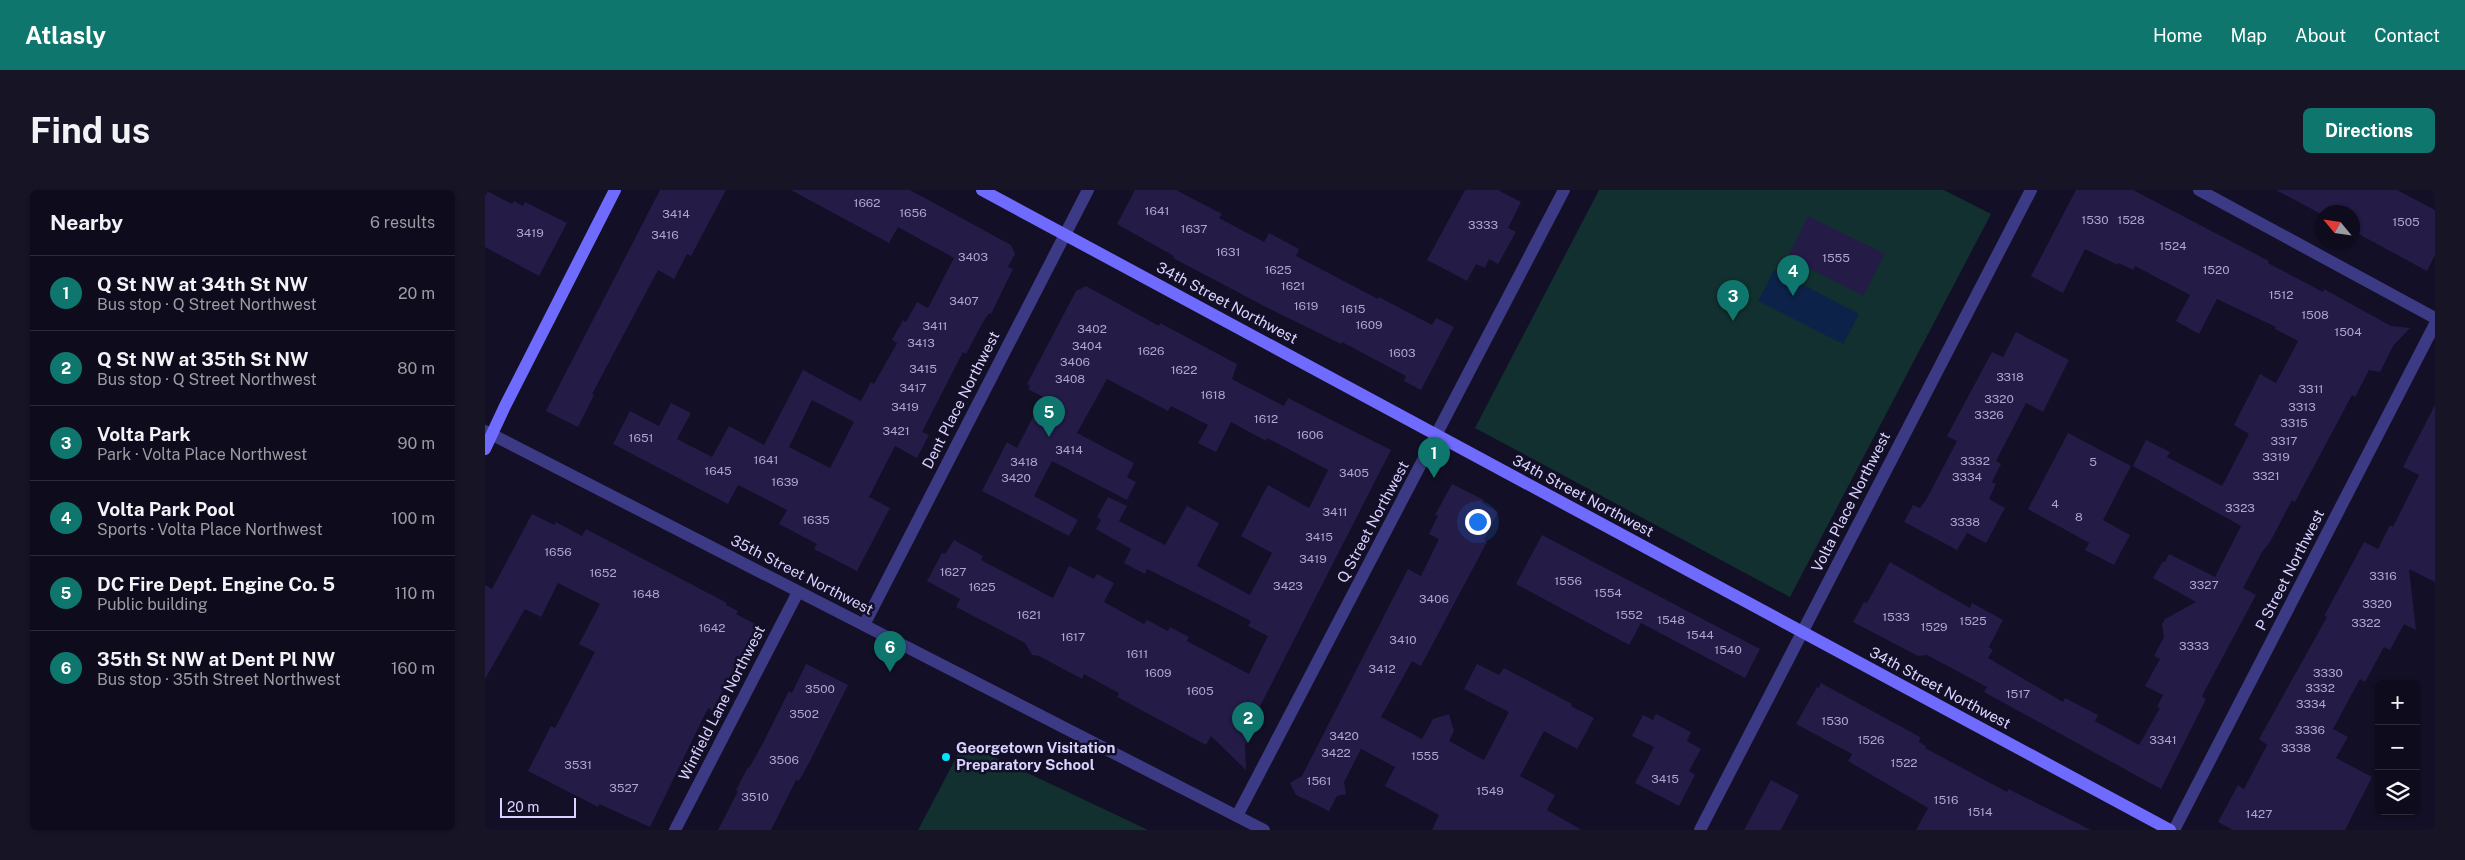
<!DOCTYPE html>
<html lang="en">
<head>
<meta charset="utf-8">
<style>
  :root { --surface:#0e0b1c; --page:#171425; --text:#f1f3f6; --muted:#9b9ba3; --line:#2e2b3b; --accent:#0f766e }
  body { margin:0; font-family:"Public Sans",sans-serif; background:var(--page); color:var(--text) }
  .controls { position:absolute; right:15px; bottom:15px; display:grid; overflow:hidden; border-radius:8px; box-shadow:0 1px 4px #0004 }
  .controls button { width:45px; height:45px; display:grid; place-items:center; padding:0; border:0; border-bottom:1px solid var(--line); background:var(--surface); color:var(--text); font:25px sans-serif }
  .compass { position:absolute; left:1830px; top:15px; width:45px; height:45px; border-radius:50%; background:var(--surface); box-shadow:0 1px 4px #0004; rotate:299deg }
  .scale { position:absolute; left:15px; bottom:12px; width:76px; box-sizing:border-box; padding-left:5px; border:2px solid #d9d4ff; border-top:0; font-size:14px; line-height:18px; white-space:nowrap; color:#d9d4ff; -webkit-text-stroke:4px #130f26; paint-order:stroke }
  .you { position:absolute; left:992px; top:331px; width:18px; height:18px; margin:-12px; border:4px solid #fff; border-radius:50%; background:#1a73e8; box-shadow:0 0 0 8px #1a73e833 }
  .badge { display:grid; place-items:center; width:32px; height:32px; border-radius:50%; background:var(--accent); color:#fff; font-size:16px; font-weight:700 }
  .pin { position:absolute; translate:-50% -41px; filter:drop-shadow(0 1px 2px #0008) }
  .pin::after { content:''; position:absolute; top:26px; width:18px; height:15px; background:inherit; clip-path:polygon(0 0,100% 0,50% 100%) }
  .list { margin:0; padding:0; list-style:none }
  h2 { display:flex; justify-content:space-between; align-items:center; height:65px; margin:0; padding:0 20px; font-size:21px }
  h2 small { font-size:16px; font-weight:400; color:var(--muted) }
  .list li { display:grid; grid-template-columns:32px 1fr auto; gap:15px; align-items:center; box-sizing:border-box; height:75px; padding:0 20px; border-top:1px solid var(--line) }
  .list b { display:block; font-size:19px; white-space:nowrap }
  .list p { margin:0; font-size:16px; white-space:nowrap; color:var(--muted) }
  .list em { font-size:16px; font-style:normal; color:var(--muted) }
  .icon { flex:none; width:28px; height:28px; fill:none; stroke:currentColor; stroke-width:2; stroke-linecap:round; stroke-linejoin:round }
  .map { position:relative; flex:none; width:1950px; height:640px; overflow:hidden; border-radius:8px }
  header { display:flex; align-items:center; gap:30px; box-sizing:border-box; height:70px; padding:0 25px; background:var(--accent); color:#fff }
  header strong { font-size:24px }
  nav { display:flex; gap:28px; margin-inline-start:auto; font-size:18px }
  .intro { display:flex; align-items:center; justify-content:space-between; box-sizing:border-box; height:120px; padding:0 30px }
  h1 { margin:0; font-size:35px }
  .button { padding:12px 22px; border-radius:8px; background:var(--accent); color:#fff; font-size:18px; font-weight:700 }
  main { display:flex; gap:30px; padding:0 30px }
  aside { flex:1; background:var(--surface); border-radius:8px; box-shadow:0 1px 4px #0004 }
  .map>svg:first-child { display:block }
</style>
</head>
<body>
<header>
<strong>Atlasly</strong>
<nav><a>Home</a><a>Map</a><a>About</a><a>Contact</a></nav>
</header>
<div class="intro"><h1>Find us</h1><a class="button">Directions</a></div>
<main>
<aside>
<h2>Nearby<small>6 results</small></h2>
<ul class="list">
<li><span class="badge">1</span><div><b>Q St NW at 34th St NW</b><p>Bus stop · Q Street Northwest</p></div><em>20 m</em></li>
<li><span class="badge">2</span><div><b>Q St NW at 35th St NW</b><p>Bus stop · Q Street Northwest</p></div><em>80 m</em></li>
<li><span class="badge">3</span><div><b>Volta Park</b><p>Park · Volta Place Northwest</p></div><em>90 m</em></li>
<li><span class="badge">4</span><div><b>Volta Park Pool</b><p>Sports · Volta Place Northwest</p></div><em>100 m</em></li>
<li><span class="badge">5</span><div><b>DC Fire Dept. Engine Co. 5</b><p>Public building</p></div><em>110 m</em></li>
<li><span class="badge">6</span><div><b>35th St NW at Dent Pl NW</b><p>Bus stop · 35th Street Northwest</p></div><em>160 m</em></li>
</ul>
</aside>
<div class="map">
<svg width="1950" height="640" viewBox="0 0 1950 640">
  <rect width="100%" height="100%" fill="#130f26"/>
  <g fill="#12302f">
    <path d="M1114 0H1459L1506 24 1305 407 990 238Z"/>
    <path d="M479 553 663 640H433Z"/>
  </g>
  <path fill="#0c2248" d="M1289 80 1374 124 1358 154 1273 111Z"/>
  <g fill="#241b47" fill-rule="evenodd">
    <path d="M0 0 27 14 29 11 38 16 40 12 82 33 54 86 0 57Z"/>
    <path d="M175 0H241L206 66 202 64 189 89 173 80 107 204 109 205 93 237 61 221Z"/>
    <path d="M306 0H425L526 55 530 64 523 77 528 79 506 124 504 123 498 132 481 164 478 162 437 242 444 245 432 268 410 256 384 307 405 318 372 381 329 359 332 354 294 334 302 320 253 295 243 314 128 254 145 221 174 236 186 213 206 223 192 249 227 267 244 236 279 255 318 180 376 211 386 192 389 194 412 153 407 150 418 130 421 132 432 112 443 118 469 68 413 37 404 53ZM327 210 369 232 345 278 304 257Z"/>
    <path d="M650 0H691L737 24 734 28 779 52 784 43 814 59 811 66 893 109 894 107 947 135 951 128 969 137 936 200 919 191 921 186 857 152 856 154 781 117 688 68 689 66 632 34Z"/>
    <path d="M980 0H1013L1036 12 1023 38 1031 42 1013 74 1004 69 1000 78 991 74 982 91 942 70Z"/>
    <path d="M1591 0H1648L1784 71 1783 73 1838 102 1839 99 1906 136 1925 138 1908 156 1895 182 1884 180 1870 207 1867 205 1810 312 1807 310 1785 352 1777 362 1758 398 1771 405 1717 506 1721 509 1676 599 1499 502 1502 497 1442 465 1433 466 1368 432 1379 412 1382 413 1405 372 1485 418 1487 413 1518 430 1504 457 1508 460 1503 468 1578 512 1580 508 1613 525 1610 531 1654 555 1675 518 1672 517 1678 505 1660 496 1675 469 1669 466 1679 447 1677 434 1680 429 1711 412 1668 388 1678 371 1680 372 1684 364 1730 387 1756 336 1648 276 1661 250 1685 262 1682 267 1737 296 1764 244 1749 235 1775 184 1791 193 1813 151 1790 139 1791 137 1732 109 1714 144 1691 131 1705 105 1650 76 1648 80 1634 73 1633 75 1600 59 1578 103 1546 86Z"/>
    <path d="M1791 0H1912L1950 20V65L1942 81 1868 41V22H1838V25Z"/>
    <path d="M1323 26 1400 64 1378 106 1303 67Z"/>
    <path d="M601 96 674 136 675 133 752 174 747 189 799 216 803 208 906 260 769 528 772 533 760 555 761 580 726 546 721 555 632 507 634 503 617 494 599 484 597 489 554 466 547 465 540 453 471 417 475 409 442 391 457 363 460 364 469 350 498 366 496 370 568 408 584 376 609 389 612 384 629 393 619 412 659 434 662 430 683 441 685 437 704 447 702 451 764 484 783 446 763 436 766 431 725 410 662 379 660 384 639 373 646 359 611 339 616 330 612 327 623 307 642 316 634 331 680 355 702 316 734 333 712 376 765 405 787 363 756 346 783 295 824 318 843 280 782 248 781 251 746 232 731 262 713 253 723 235 686 216 683 221 622 189 592 243 649 273 642 287 651 292 642 310 567 271 549 306 593 330 584 346 497 301 522 252 532 258 558 207 543 199 545 196 542 194 591 101Z"/>
    <path d="M1531 142 1584 170 1558 222 1541 213 1511 271 1516 274 1507 292 1511 294 1504 309 1520 318 1501 353 1482 343 1472 360 1419 332 1428 315 1435 318 1441 310 1472 251 1462 246 1507 162 1518 167Z"/>
    <path d="M1950 215V392L1924 379 1931 440 1919 434 1905 460 1899 457 1880 492 1875 489 1848 539 1863 547 1851 568 1887 587 1860 640H1748L1733 632 1753 595 1759 599 1782 555 1774 549 1842 427 1839 426 1879 352 1893 359 1905 335 1908 337 1934 285 1918 277Z"/>
    <path d="M1583 243 1646 276 1618 330 1645 345 1629 375 1600 360 1604 353 1543 319Z"/>
    <path d="M967 294 999 310 997 313 1013 322 999 350 1002 352 936 476 927 471 896 527 937 549 948 529 964 524 969 541 964 551 999 570 1024 522 979 499 992 474 1014 485 1019 478 1087 514 1086 516 1109 528 1092 559 1059 541 1035 586 1070 605 1062 620 1097 640H947L954 625 900 596 910 577 876 559 859 592 861 604 852 606 844 621 811 605 805 593 817 586 923 379 936 386 954 349 944 344 953 326 950 325Z"/>
    <path d="M47 324 69 335 71 332 97 346 101 339 242 413 241 415 253 421 251 424 272 435 227 521 223 518 165 637 114 614 113 617 43 581 66 536 70 538 110 462 94 454 115 414 73 393 56 427 40 419 0 489V395L7 399Z"/>
    <path d="M1057 345 1275 459 1260 488 1156 433 1144 455 1031 394Z"/>
    <path d="M321 474 363 495 325 571 314 591 311 590 286 640H233L253 601 251 600 263 577 264 578 278 553 304 501 307 503Z"/>
    <path d="M1336 493 1435 547 1434 552 1441 556 1440 558 1468 573 1522 602 1523 599 1606 640H1431L1443 618 1363 571 1367 564 1311 534 1332 497 1334 498Z"/>
    <path d="M1171 524 1206 542 1202 551 1216 559 1204 581 1210 585 1194 616 1150 593 1169 557 1147 546 1158 525 1168 530Z"/>
    <path d="M1286 590 1314 605 1296 640H1259Z"/>
  </g>
  <g fill="none" stroke-linecap="round" stroke-linejoin="round">
    <g stroke="#3d3a85" stroke-width="12">
      <path d="M1714 0 1950 128"/>
      <path d="M0 241 779 640"/>
      <path d="M379 435 603 0"/>
      <path d="M752 626 1079 0"/>
      <path d="M190 640 313 402"/>
      <path d="M1215 640 1546 0"/>
      <path d="M1689 640 1950 134"/>
    </g>
    <g stroke="#6f6bff" stroke-width="12">
      <path d="M497 0 1685 640"/>
      <path d="M0 259 20 216 130 0"/>
    </g>
  </g>
  <circle fill="#00e5ff" stroke="#130f26" stroke-width="2" cx="461" cy="567" r="5"/>
  <g text-anchor="middle" stroke-width="5" stroke-linejoin="round" paint-order="stroke">
    <g font-size="12" fill="#aca6d1">
      <text x="382" y="17">1662</text>
      <text x="672" y="25">1641</text>
      <text x="428" y="27">1656</text>
      <text x="191" y="28">3414</text>
      <text x="1610" y="34">1530</text>
      <text x="1646" y="34">1528</text>
      <text x="1921" y="36">1505</text>
      <text x="998" y="39">3333</text>
      <text x="709" y="43">1637</text>
      <text x="45" y="47">3419</text>
      <text x="180" y="49">3416</text>
      <text x="1688" y="60">1524</text>
      <text x="743" y="66">1631</text>
      <text x="488" y="71">3403</text>
      <text x="1351" y="72">1555</text>
      <text x="793" y="84">1625</text>
      <text x="1731" y="84">1520</text>
      <text x="808" y="100">1621</text>
      <text x="1796" y="109">1512</text>
      <text x="479" y="115">3407</text>
      <text x="821" y="120">1619</text>
      <text x="868" y="123">1615</text>
      <text x="1830" y="129">1508</text>
      <text x="884" y="139">1609</text>
      <text x="450" y="140">3411</text>
      <text x="607" y="143">3402</text>
      <text x="1863" y="146">1504</text>
      <text x="436" y="157">3413</text>
      <text x="602" y="160">3404</text>
      <text x="666" y="165">1626</text>
      <text x="917" y="167">1603</text>
      <text x="590" y="176">3406</text>
      <text x="438" y="183">3415</text>
      <text x="699" y="184">1622</text>
      <text x="1525" y="191">3318</text>
      <text x="585" y="193">3408</text>
      <text x="428" y="202">3417</text>
      <text x="1826" y="203">3311</text>
      <text x="728" y="209">1618</text>
      <text x="1514" y="213">3320</text>
      <text x="420" y="221">3419</text>
      <text x="1817" y="221">3313</text>
      <text x="1504" y="229">3326</text>
      <text x="781" y="233">1612</text>
      <text x="1809" y="237">3315</text>
      <text x="411" y="245">3421</text>
      <text x="825" y="249">1606</text>
      <text x="156" y="252">1651</text>
      <text x="1799" y="255">3317</text>
      <text x="584" y="264">3414</text>
      <text x="1791" y="271">3319</text>
      <text x="281" y="274">1641</text>
      <text x="1490" y="275">3332</text>
      <text x="539" y="276">3418</text>
      <text x="1608" y="276">5</text>
      <text x="233" y="285">1645</text>
      <text x="869" y="287">3405</text>
      <text x="1781" y="290">3321</text>
      <text x="1482" y="291">3334</text>
      <text x="531" y="292">3420</text>
      <text x="300" y="296">1639</text>
      <text x="1570" y="318">4</text>
      <text x="1755" y="322">3323</text>
      <text x="850" y="326">3411</text>
      <text x="1594" y="331">8</text>
      <text x="331" y="334">1635</text>
      <text x="1480" y="336">3338</text>
      <text x="834" y="351">3415</text>
      <text x="73" y="366">1656</text>
      <text x="828" y="373">3419</text>
      <text x="468" y="386">1627</text>
      <text x="118" y="387">1652</text>
      <text x="1898" y="390">3316</text>
      <text x="1083" y="395">1556</text>
      <text x="1719" y="399">3327</text>
      <text x="803" y="400">3423</text>
      <text x="497" y="401">1625</text>
      <text x="1123" y="407">1554</text>
      <text x="161" y="408">1648</text>
      <text x="949" y="413">3406</text>
      <text x="1892" y="418">3320</text>
      <text x="544" y="429">1621</text>
      <text x="1144" y="429">1552</text>
      <text x="1411" y="431">1533</text>
      <text x="1186" y="434">1548</text>
      <text x="1488" y="435">1525</text>
      <text x="1881" y="437">3322</text>
      <text x="1449" y="441">1529</text>
      <text x="227" y="442">1642</text>
      <text x="1215" y="449">1544</text>
      <text x="588" y="451">1617</text>
      <text x="918" y="454">3410</text>
      <text x="1709" y="460">3333</text>
      <text x="1243" y="464">1540</text>
      <text x="652" y="468">1611</text>
      <text x="897" y="483">3412</text>
      <text x="673" y="487">1609</text>
      <text x="1843" y="487">3330</text>
      <text x="1835" y="502">3332</text>
      <text x="335" y="503">3500</text>
      <text x="715" y="505">1605</text>
      <text x="1533" y="508">1517</text>
      <text x="1826" y="518">3334</text>
      <text x="319" y="528">3502</text>
      <text x="1350" y="535">1530</text>
      <text x="1825" y="544">3336</text>
      <text x="859" y="550">3420</text>
      <text x="1386" y="554">1526</text>
      <text x="1678" y="554">3341</text>
      <text x="1811" y="562">3338</text>
      <text x="851" y="567">3422</text>
      <text x="940" y="570">1555</text>
      <text x="299" y="574">3506</text>
      <text x="1419" y="577">1522</text>
      <text x="93" y="579">3531</text>
      <text x="1180" y="593">3415</text>
      <text x="834" y="595">1561</text>
      <text x="139" y="602">3527</text>
      <text x="1005" y="605">1549</text>
      <text x="270" y="611">3510</text>
      <text x="1461" y="614">1516</text>
      <text x="1495" y="626">1514</text>
      <text x="1774" y="628">1427</text>
    </g>
    <g font-size="15" fill="#d9d4ff" stroke="#130f26">
      <text transform="translate(742 113) rotate(28)" y="5">34th Street Northwest</text>
      <text transform="translate(476 210) rotate(-63)" y="5">Dent Place Northwest</text>
      <text transform="translate(1098 306) rotate(28)" y="5">34th Street Northwest</text>
      <text transform="translate(1366 312) rotate(-63)" y="5">Volta Place Northwest</text>
      <text transform="translate(888 332) rotate(-62)" y="5">Q Street Northwest</text>
      <text transform="translate(1805 380) rotate(-63)" y="5">P Street Northwest</text>
      <text transform="translate(317 385) rotate(27)" y="5">35th Street Northwest</text>
      <text transform="translate(1455 498) rotate(28)" y="5">34th Street Northwest</text>
      <text transform="translate(237 513) rotate(-63)" y="5">Winfield Lane Northwest</text>
    </g>
    <g font-size="15" font-weight="bold" fill="#d9d4ff" stroke="#130f26" text-anchor="start">
      <text x="471" y="563">Georgetown Visitation<tspan x="471" dy="17">Preparatory School</tspan></text>
    </g>
  </g>
</svg>
<div class="controls">
<button>+</button>
<button>−</button>
<button><svg class="icon" aria-label="layers" viewBox="0 0 24 24"><path d="M12 4l9 5-9 5-9-5zM3 14l9 5 9-5"/></svg></button>
</div>
<svg class="compass" viewBox="-18 -18 36 36"><path d="M0-13l5 13h-10z" fill="#e53935"/><path d="M0 13l5-13h-10z" fill="#9b9ba3"/></svg>
<div class="scale">20 m</div>
<div class="you"></div>
<div class="pin badge" style="left:949px;top:288px">1</div>
<div class="pin badge" style="left:763px;top:553px">2</div>
<div class="pin badge" style="left:1248px;top:131px">3</div>
<div class="pin badge" style="left:1308px;top:106px">4</div>
<div class="pin badge" style="left:564px;top:247px">5</div>
<div class="pin badge" style="left:405px;top:482px">6</div>
</div>
</main>
</body>
</html>
